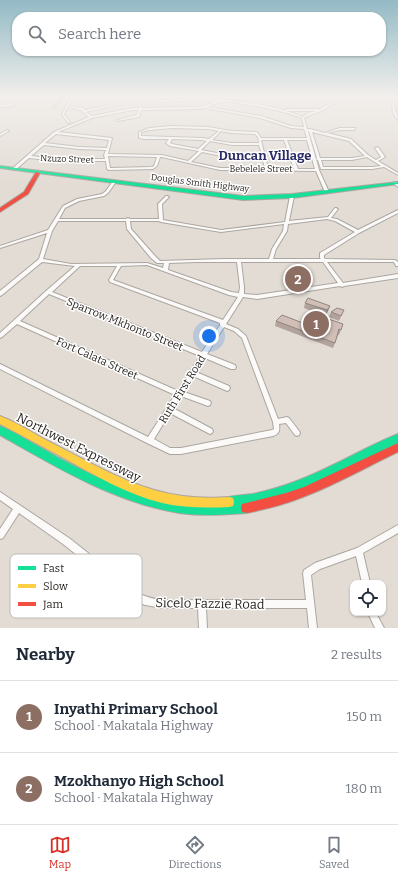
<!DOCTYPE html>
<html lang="en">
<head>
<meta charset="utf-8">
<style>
  :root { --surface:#fff; --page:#f6f6f7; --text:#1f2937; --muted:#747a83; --line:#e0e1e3; --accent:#d93025 }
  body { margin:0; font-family:Bitter,serif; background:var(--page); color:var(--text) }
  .controls { position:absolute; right:12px; bottom:12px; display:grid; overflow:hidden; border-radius:8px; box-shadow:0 1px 3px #0004 }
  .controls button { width:36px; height:36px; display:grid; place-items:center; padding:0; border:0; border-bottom:1px solid var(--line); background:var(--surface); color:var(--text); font:20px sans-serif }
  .you { position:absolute; left:209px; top:336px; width:14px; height:14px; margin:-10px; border:3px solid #fff; border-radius:50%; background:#1a73e8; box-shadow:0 0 0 6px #1a73e833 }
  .badge { display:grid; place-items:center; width:26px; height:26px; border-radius:50%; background:var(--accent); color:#fff; font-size:13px; font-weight:700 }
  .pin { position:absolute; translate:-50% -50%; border:2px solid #fff; box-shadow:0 1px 4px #0006 }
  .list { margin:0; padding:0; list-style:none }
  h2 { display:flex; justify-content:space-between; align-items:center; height:52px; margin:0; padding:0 16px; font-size:17px }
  h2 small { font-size:13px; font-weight:400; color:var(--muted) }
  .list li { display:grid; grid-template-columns:26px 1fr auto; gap:12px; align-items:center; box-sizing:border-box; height:72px; padding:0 16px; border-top:1px solid var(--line) }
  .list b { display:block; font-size:15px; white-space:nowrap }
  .list p { margin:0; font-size:13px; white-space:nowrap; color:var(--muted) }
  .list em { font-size:13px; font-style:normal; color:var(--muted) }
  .icon { flex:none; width:22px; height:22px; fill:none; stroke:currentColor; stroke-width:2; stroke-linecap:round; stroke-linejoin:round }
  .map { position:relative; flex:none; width:398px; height:628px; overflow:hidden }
  .search { position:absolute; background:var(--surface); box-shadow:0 1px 3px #0004; left:12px; right:12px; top:12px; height:44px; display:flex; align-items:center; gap:10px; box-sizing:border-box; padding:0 14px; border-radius:16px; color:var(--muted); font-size:15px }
  .sheet { height:196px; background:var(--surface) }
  nav { display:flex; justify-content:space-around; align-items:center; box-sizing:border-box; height:56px; border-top:1px solid var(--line); background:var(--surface); font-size:11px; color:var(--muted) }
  nav a { display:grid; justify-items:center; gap:2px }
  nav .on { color:var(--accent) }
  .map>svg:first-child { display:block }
</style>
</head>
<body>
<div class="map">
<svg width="398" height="628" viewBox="0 0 398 628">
  <rect width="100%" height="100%" fill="#e3dcd5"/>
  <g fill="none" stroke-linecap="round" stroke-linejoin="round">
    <path fill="#b4c491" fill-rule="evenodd" d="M57 97H62L64 99 55 109H51V107L59 99Z"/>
    <defs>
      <g id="street">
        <path d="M71 97H73L69 106 83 108 85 110 115 104 116 105 86 112 92 116 133 108H139L140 106 141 105 142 106V108L195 107 204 106 218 100 200 98 182 101 162 102 142 100 124 98V97L162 100 182 99 197 97H203L241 102 247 97H249L244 102C264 105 284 109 303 117L308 113 316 111H286L285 110 286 109H320L340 97H342L322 111 310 115 304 118 307 129H310L325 133 340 128H355V129L354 130H340L327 133 351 139 368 155 376 160 381 157 375 148 378 147 385 157 378 161 398 173V175L384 167 372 169H321L318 160 316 159 317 158 309 131H308L319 170 329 192 328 193 325 192 316 171 220 170 162 157H160L157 166 153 169 109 170 107 169 106 161H58L29 158 15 170H13V168L54 132 89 117 81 110 68 107 64 114 70 122 68 123 62 114ZM222 101 240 103V104L241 105 243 104C263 107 283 111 302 118L304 127 291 126 261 116 208 107ZM205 108 260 118 291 128 304 129 307 138H261L257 132H256L231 131 208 127 172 126 149 128 139 132V138L144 139H169L166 143 170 146 199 151 188 161 162 155 108 154 112 138 58 132 92 118 133 110H139L137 115 117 120 118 121 139 117 141 110 195 109ZM172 128 208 129 219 131 209 139 202 138 141 136V132L149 130ZM221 131 231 133 255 134 258 137 259 143H232L212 140ZM312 132 349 141 365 156 352 158H320ZM56 134 109 140 107 148 79 147 45 143ZM172 139 202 140 207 141 198 149 172 144 170 143ZM261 140H284L294 169H268ZM287 140H307L315 169H298ZM210 141 232 145H259L262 155 222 154 201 150ZM44 145 79 149 106 150 104 155 105 159H58L31 156ZM202 152 222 156 262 157 265 168H220L191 162ZM108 156 157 157 154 166 152 167 110 168ZM367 157 381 166 372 167H323L321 160H352Z"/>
        <path d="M398 97V99L395 101C393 110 398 113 398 120 393 115 391 108 393 100Z"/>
        <path d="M13 104 14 106 0 107V105Z"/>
        <path d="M7 130 9 131 0 136V134Z"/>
        <path d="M113 181 116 182 108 193 104 196 79 201 65 208 59 219H126L128 218 130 219H159L158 204 166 196H167L169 197 162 204 163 220 221 230 285 222 290 196 292 195 294 196 289 221 328 217 335 208H336L338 209 331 218 337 219 358 230 398 210V213L359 233 324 255V258L325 259 395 260 398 262V266H396L394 262H327L343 283 398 274V278L344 286 342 287 340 286 257 299 243 297 226 324 238 329 246 336 278 419 287 417 289 418 299 431 300 433 299 435 297 436 295 435 286 423 279 424C280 431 279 434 273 436L181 454H170L147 443 0 369V364L148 437 175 395 17 324 2 337 0 338V333L46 291 75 266 42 262 2 295 0 296V291L39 259 47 233 0 248V246L48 230 63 206 77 199 102 194 106 191ZM327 219 335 221 355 232 320 253V258L321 259H273L276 249 287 231 288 224ZM58 221H126L127 229 151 258 157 263H164L163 268 147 263 71 264 43 259 52 231ZM130 221H159L161 222 221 232 284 224 283 231 272 249 269 259H224L160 261 155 256 131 229ZM196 262H237L240 287 239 293 231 292 168 270 169 263ZM241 262H323L338 283 257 295 244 294V287ZM147 265 229 295 238 297 223 320 113 280 121 266ZM80 266H117L109 280 110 282 220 323V325L202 352 52 292ZM49 294 200 356 178 391 20 321ZM224 327 234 331 242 338 273 422 274 429 272 430 181 448H170L154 439 170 413 208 433 210 434 212 433 213 431 212 429 173 408 181 396 208 406 210 405 211 403 210 401 184 392 193 376 225 390 227 391 229 390 230 388 229 386 196 372 205 358 231 369H235L236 367 235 365 207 354Z"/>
        <path d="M394 182H396L398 184V187L394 184Z"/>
        <path d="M0 492 69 538 140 594C158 603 180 600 200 600L202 599 204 600H306L303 573 304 570 315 563 357 548 398 525V533L363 553 370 583H362L356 556 320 569 311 575 317 628H309L307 608H206L207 628H199L198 608H163L145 605 134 600 63 544 19 513 3 538 0 539V529L13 509 0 500Z"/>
        <path d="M368 613H376L384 628H375Z"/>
      </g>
      <g id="fast">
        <path d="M0 166 243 196 292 194 398 182V184L292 198 243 200 0 168Z"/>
        <path d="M0 426C8 429 15 433 22 437 34 444 47 451 59 458 110 485 166 509 225 504L224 502 225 498C234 495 244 495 253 494 267 491 281 487 294 482 330 469 363 448 398 434V443C351 466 302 496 249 504L251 508 250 512 246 513C224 515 201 516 179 513 114 502 56 467 0 435Z"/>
      </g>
      <path id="slow" d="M0 416C16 422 31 432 46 440 90 462 134 490 183 496 199 498 214 498 229 497L233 498 234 502 233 506 229 507C206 508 184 508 162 503 126 494 94 475 62 457 41 446 21 435 0 424Z"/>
      <g id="jam">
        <path d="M36 172 40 173 28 194 0 212V208L24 192Z"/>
        <path d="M398 443V452C354 473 309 500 260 510 254 511 248 514 242 512L241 508 242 504 286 493 304 487Z"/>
      </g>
    </defs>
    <use href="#street" stroke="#aba6a0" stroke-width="2"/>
    <use href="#fast" stroke="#aba6a0" stroke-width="2"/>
    <use href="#slow" stroke="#aba6a0" stroke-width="2"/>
    <use href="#jam" stroke="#aba6a0" stroke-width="2"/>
    <use href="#street" fill="#fbfaf9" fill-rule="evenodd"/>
    <use href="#fast" fill="#16e098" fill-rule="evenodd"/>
    <use href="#slow" fill="#ffcf43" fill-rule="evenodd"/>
    <use href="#jam" fill="#f24e42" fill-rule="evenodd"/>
  </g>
  <g fill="#b3a39d">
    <path d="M305 303 330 306 328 311 325 316 304 308Z"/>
    <path d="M344 310 339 321 329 317 331 312Z"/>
    <path d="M276 321 308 325 343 324 339 335H338L333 348 275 326Z"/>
  </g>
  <path fill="#928580" d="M330 306 328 311 325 316 327 310Z"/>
  <g fill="#d0beb7" stroke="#928580">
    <path d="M308 298 330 306 327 310 305 303Z"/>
    <path d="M337 308 344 310 341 316 331 312Z"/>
    <path d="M282 315 308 325 312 317 315 318 317 315 343 324 341 330 339 329 335 343 276 321Z"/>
  </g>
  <linearGradient id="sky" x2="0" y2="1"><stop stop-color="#93bac5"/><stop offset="0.52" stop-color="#f2efec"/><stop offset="1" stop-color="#f2efec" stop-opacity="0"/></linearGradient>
  <rect width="398" height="185" fill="url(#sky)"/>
  <g text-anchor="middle" stroke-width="3" stroke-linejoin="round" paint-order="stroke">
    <g font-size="9" fill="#241f1b" stroke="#fff">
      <text transform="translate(67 159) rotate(2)" y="3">Nzuzo Street</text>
      <text x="261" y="172">Bebelele Street</text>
      <text transform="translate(200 183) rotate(7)" y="3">Douglas Smith Highway</text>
    </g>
    <g font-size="11" fill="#241f1b" stroke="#fff">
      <text transform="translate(125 324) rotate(22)" y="4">Sparrow Mkhonto Street</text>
      <text transform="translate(97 358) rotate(24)" y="4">Fort Calata Street</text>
      <text transform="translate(182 389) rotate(-58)" y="4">Ruth First Road</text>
    </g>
    <g font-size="13" font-weight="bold" fill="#2c2c67" stroke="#fff">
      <text x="265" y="160">Duncan Village</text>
    </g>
    <g font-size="13" fill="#241f1b" stroke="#fff">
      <text transform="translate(79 447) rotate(27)" y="5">Northwest Expressway</text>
      <text transform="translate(210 603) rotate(1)" y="5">Sicelo Fazzie Road</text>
    </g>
  </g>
  <rect x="10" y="554" width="132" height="64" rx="6" fill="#fff" stroke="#bdbcbb" stroke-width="1"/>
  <rect x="18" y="566" width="18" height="4" fill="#16e098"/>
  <rect x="18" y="584" width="18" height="4" fill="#ffcf43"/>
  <rect x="18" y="602" width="18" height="4" fill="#f24e42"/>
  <g font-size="11" fill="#241f1b">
    <text x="43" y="572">Fast</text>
    <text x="43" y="590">Slow</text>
    <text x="43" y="608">Jam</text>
  </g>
</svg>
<div class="controls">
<button><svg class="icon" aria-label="locate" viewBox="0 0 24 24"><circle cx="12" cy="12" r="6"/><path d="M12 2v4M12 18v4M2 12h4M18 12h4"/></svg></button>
</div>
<div class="you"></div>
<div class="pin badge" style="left:316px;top:324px;background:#8d6e63">1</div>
<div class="pin badge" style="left:298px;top:279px;background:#8d6e63">2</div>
<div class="search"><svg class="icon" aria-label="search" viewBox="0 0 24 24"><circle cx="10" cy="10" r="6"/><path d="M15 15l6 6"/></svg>Search here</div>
</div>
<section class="sheet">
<h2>Nearby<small>2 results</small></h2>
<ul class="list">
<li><span class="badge" style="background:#8d6e63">1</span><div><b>Inyathi Primary School</b><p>School · Makatala Highway</p></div><em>150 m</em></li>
<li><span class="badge" style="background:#8d6e63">2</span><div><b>Mzokhanyo High School</b><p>School · Makatala Highway</p></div><em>180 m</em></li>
</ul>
</section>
<nav>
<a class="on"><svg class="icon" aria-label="map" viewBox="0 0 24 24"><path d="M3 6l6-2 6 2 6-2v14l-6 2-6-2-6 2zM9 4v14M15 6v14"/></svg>Map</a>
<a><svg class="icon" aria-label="directions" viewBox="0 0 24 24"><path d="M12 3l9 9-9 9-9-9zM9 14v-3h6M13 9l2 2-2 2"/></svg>Directions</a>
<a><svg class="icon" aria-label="saved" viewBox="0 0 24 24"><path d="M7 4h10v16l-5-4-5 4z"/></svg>Saved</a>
</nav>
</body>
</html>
